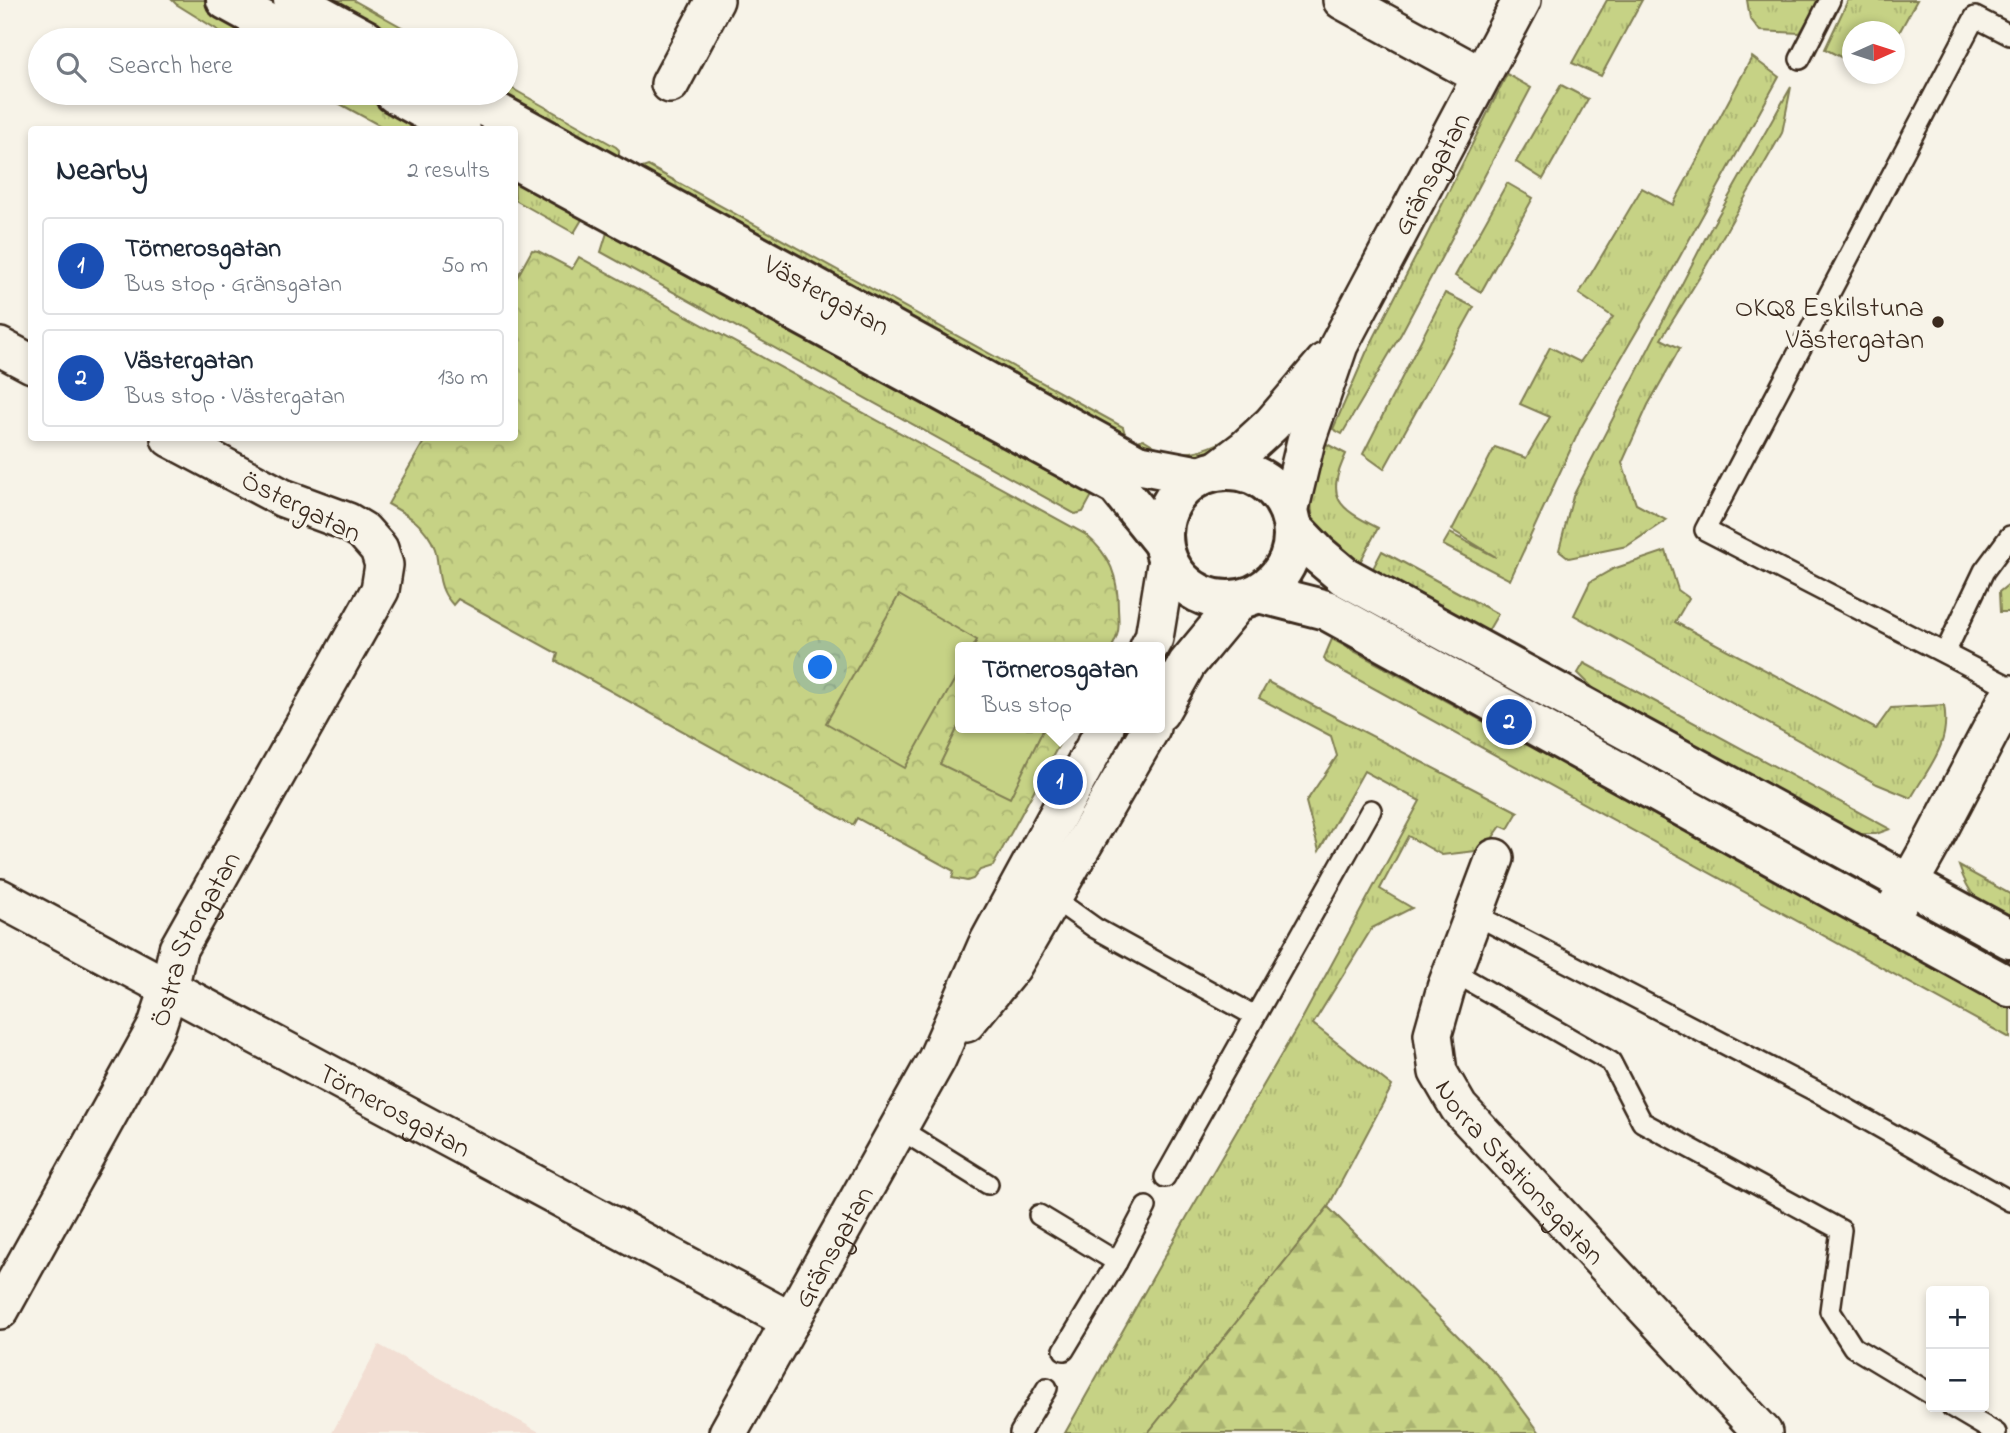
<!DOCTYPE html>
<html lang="en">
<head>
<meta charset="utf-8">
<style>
  :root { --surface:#fff; --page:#f2f2f3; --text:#1f2937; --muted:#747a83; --line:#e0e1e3; --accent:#7c3aed }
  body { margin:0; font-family:"Indie Flower",sans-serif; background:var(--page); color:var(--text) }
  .controls { position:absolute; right:21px; bottom:21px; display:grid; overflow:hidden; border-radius:7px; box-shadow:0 4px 10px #0003 }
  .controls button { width:63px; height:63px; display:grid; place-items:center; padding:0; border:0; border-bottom:2px solid var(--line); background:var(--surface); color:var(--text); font:35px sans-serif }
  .compass { position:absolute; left:1842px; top:21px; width:63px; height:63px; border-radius:50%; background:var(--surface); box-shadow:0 4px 10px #0003; rotate:87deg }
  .you { position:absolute; left:821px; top:668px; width:24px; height:24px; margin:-18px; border:5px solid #fff; border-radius:50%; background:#1a73e8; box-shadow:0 0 0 10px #1a73e833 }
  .badge { display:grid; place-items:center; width:46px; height:46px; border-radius:50%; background:var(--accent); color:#fff; font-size:23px; font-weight:700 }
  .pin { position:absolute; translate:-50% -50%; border:4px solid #fff; box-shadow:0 2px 7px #0006 }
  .popup { position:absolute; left:955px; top:642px; width:210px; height:91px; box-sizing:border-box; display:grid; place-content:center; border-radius:7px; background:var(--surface); filter:drop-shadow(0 2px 5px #0005); font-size:23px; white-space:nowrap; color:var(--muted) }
  .popup b { font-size:26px; color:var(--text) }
  .popup::after { content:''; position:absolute; left:50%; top:100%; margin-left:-14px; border:14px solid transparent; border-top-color:var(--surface) }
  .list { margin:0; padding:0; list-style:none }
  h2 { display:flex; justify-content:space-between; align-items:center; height:91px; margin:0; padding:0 28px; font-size:30px }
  h2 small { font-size:23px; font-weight:400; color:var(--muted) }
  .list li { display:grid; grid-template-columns:46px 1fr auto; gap:21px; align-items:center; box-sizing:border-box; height:98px; margin:0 14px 14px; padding:0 14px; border:2px solid var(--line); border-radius:7px }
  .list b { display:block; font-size:26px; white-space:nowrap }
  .list p { margin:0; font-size:23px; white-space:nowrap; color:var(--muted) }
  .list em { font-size:23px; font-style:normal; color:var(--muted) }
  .icon { flex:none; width:38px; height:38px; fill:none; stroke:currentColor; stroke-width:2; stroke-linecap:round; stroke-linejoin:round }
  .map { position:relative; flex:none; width:2010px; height:1433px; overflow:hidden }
  .search { position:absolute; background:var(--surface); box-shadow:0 4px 10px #0003; left:28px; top:28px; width:490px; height:77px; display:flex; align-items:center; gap:18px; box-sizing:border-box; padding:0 24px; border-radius:38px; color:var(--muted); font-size:26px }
  .panel { position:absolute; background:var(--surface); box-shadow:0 4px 10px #0003; left:28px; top:126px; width:490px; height:315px; border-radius:7px }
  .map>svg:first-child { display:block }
</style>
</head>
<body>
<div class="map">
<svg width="2010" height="1433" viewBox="0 0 2010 1433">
  <defs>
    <pattern id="grass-tufts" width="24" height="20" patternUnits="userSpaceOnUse" patternTransform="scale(1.75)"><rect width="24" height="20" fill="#c6d285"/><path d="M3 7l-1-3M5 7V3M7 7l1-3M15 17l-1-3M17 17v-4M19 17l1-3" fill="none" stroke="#abb472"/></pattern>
    <pattern id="forest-firs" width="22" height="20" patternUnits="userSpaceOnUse" patternTransform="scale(1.75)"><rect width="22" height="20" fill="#c6d285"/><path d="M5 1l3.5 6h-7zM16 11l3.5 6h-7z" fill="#abb472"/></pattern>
    <pattern id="park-crowns" width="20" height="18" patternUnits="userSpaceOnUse" patternTransform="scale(1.75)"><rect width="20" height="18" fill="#c6d285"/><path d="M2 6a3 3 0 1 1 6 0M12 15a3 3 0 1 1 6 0" fill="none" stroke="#abb472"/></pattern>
  </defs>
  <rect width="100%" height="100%" fill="#f7f3e8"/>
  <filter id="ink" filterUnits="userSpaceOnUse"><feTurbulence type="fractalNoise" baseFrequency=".0143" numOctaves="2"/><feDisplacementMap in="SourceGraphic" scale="14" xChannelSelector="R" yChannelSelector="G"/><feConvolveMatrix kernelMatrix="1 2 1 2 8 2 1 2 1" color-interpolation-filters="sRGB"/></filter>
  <g filter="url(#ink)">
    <path fill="#f2ded3" d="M379 1345 525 1424 541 1433H332Z"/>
    <g fill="url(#grass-tufts)" stroke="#807e52" stroke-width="2">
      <path d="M172 0H212L283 40H234L176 4Z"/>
      <path d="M312 0H353L425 40H384Z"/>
      <path d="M1607 0H1642L1601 76 1572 63Z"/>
      <path d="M1747 0H1819L1800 33 1760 31 1750 18Z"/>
      <path d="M1848 0H1917L1895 40V32H1853L1852 63 1825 49Z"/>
      <path d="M1752 57 1779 77 1673 269 1580 429 1510 580 1443 545 1450 533 1496 557 1452 530 1495 447 1526 458 1550 417 1520 404 1550 347 1580 362 1613 317 1579 294 1642 188 1673 205Z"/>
      <path d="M1507 74 1531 88 1401 334 1342 434 1333 429 1366 353 1426 237Z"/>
      <path d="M506 85 616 147 619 150V154L611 168 477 93H506Z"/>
      <path d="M1561 85 1588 99 1543 179 1516 162Z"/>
      <path d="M1791 87 1782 133 1699 278 1661 339 1680 348 1648 405 1622 463 1636 504 1666 520 1627 546 1569 558 1559 550 1573 496 1706 237Z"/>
      <path d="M320 93H377L442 129H386Z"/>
      <path d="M648 166 1123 427 1125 434 1119 446 635 182 642 168Z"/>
      <path d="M514 170 587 211 574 233 515 200Z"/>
      <path d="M1507 183 1533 198 1481 292 1455 276Z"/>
      <path d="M610 223 1095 490 1083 512 1075 514 601 252Z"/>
      <path d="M1445 293 1474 307 1384 469 1363 454Z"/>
      <path d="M1235 434C1231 439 1226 447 1220 450 1192 463 1161 456 1133 451L1138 441 1143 439C1149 443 1156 447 1164 450 1188 458 1215 447 1235 434Z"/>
      <path d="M1323 442 1346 454C1325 498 1338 508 1378 528L1357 568C1348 560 1321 539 1317 530 1304 502 1316 470 1323 442Z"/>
      <path d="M1382 551 1498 614 1488 631 1460 620 1370 574Z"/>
      <path d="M1666 551 1678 590 1689 598 1675 622 1876 729 1891 708 1944 705C1951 745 1929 766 1911 798L1877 784 1574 615 1590 582 1613 569Z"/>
      <path d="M2010 583V612H2000L1999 592Z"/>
      <path d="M1332 639 1523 743 1551 752 2010 1002V1038L1326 662 1324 658Z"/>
      <path d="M1584 663 1890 829 1876 834H1850L1601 696 1578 673Z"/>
      <path d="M1268 682 1518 812 1508 829 1501 826 1484 850 1442 855 1408 836 1380 889 1412 908 1372 928 1313 1024 1392 1086 1328 1207 1148 1433H1065L1188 1215 1302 1019 1420 801 1364 771 1319 851 1306 802 1337 756 1331 736 1259 698Z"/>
      <path d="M1959 866 2010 894V924C1981 904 1971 901 1959 866Z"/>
    </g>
    <path fill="url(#forest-firs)" stroke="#807e52" stroke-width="2" d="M1328 1207 1497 1375 1540 1433H1148Z"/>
    <path fill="url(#park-crowns)" stroke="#807e52" stroke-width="2" d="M532 250 538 251 572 269 579 257 1085 534C1111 556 1118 576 1118 609 1119 626 1120 632 1112 647H960V728H1068L993 866 980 870 973 879 967 881 952 878 954 871 857 818 853 825 556 661 558 654 458 599 453 605C450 601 446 597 444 592 437 579 439 563 435 549 427 526 408 515 388 504L426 438H514L515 281Z"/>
    <g fill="#c6d285" stroke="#807e52" stroke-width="2">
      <path d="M899 595 977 640 973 647H960V670L905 768 826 723Z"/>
      <path d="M960 723V728H1044L1010 798 940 764Z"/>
    </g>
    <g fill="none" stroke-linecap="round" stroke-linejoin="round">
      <defs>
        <g id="service">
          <path d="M2010 35 1975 17 1705 530 2010 687"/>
          <path d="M1800 59 1830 0"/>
          <path d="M1945 653 1984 571 2010 536"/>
          <path d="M1053 898 1095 928 1255 1016"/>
          <path d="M1474 914 1821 1094 2010 1201"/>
          <path d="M1452 971 1611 1062 1642 1122 1841 1230 1830 1311 1853 1347 1931 1394"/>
          <path d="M898 1128 988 1184"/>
          <path d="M1165 1177 1371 810"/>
          <path d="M1039 1215 1117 1262"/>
          <path d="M1064 1350 1117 1262 1146 1207"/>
          <path d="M1952 1407 1996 1433"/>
          <path d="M1020 1433 1047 1388"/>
        </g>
        <g id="minor">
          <path d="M1342 0 1481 76"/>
          <path d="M670 84 715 0"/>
          <path d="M0 347 32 364"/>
          <path d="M1216 471 1245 449 1272 424 1325 362"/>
          <path id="s1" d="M1289 512 1306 441 1339 345 1522 0"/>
          <path d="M1149 647 1154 638 1167 559"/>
          <path d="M1160 712 1187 664 1240 600"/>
          <path id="s2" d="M1495 858 1446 988 1433 1034 1438 1072 1459 1108 1763 1433"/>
          <path id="s3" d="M0 898 791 1321"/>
          <path d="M1888 921 1934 839 2010 694"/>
          <path d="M966 1023 1012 967 1151 728"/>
          <path id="s4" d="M0 1310 156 1028 169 989 178 949 380 590 384 565 379 549 363 531 348 522 283 498 170 438"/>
          <path id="s5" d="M728 1433 937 1059 987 945 1105 728"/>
        </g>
        <g id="tertiary">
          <path d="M226 0 299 40"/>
          <path d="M293 0 366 40"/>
          <path d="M394 93 461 130"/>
          <path id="s6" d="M461 93 1137 464 1200 476"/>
          <path d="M514 159 1117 486 1163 543"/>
          <circle cx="1228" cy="535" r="65"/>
          <path d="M1293 528 1318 554 1344 576 2010 939"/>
          <path d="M1259 593 1326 610 2010 987"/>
        </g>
      </defs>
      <use href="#service" stroke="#3b2a1e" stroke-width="24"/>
      <use href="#minor" stroke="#3b2a1e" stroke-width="42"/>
      <use href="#tertiary" stroke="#3b2a1e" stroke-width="44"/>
      <use href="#service" stroke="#f7f3e8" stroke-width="19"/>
      <use href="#minor" stroke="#f7f3e8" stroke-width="37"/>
      <use href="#tertiary" stroke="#f7f3e8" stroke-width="38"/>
    </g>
  </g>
  <circle fill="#3b2a1e" stroke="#f7f3e8" stroke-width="2.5" cx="1938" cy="322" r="7"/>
  <g text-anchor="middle" stroke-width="7" stroke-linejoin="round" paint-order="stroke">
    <g font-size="28" fill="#3b2a1e" stroke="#f7f3e8">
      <text dy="10" stroke="none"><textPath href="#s1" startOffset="369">Gränsgatan</textPath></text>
      <text dy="10" stroke="none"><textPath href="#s6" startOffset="418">Västergatan</textPath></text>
      <text transform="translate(302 505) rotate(26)" y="10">Östergatan</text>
      <text dy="10" stroke="none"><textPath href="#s4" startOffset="420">Östra Storgatan</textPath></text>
      <text dy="10" stroke="none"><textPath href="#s3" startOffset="448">Törnerosgatan</textPath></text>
      <text dy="10" stroke="none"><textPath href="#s2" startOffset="355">Norra Stationsgatan</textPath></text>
      <text dy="10" stroke="none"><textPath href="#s5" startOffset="214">Gränsgatan</textPath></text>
    </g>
    <g font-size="28" fill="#3b2a1e" stroke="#f7f3e8" text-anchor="end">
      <text x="1924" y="316">OKQ8 Eskilstuna<tspan x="1924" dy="32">Västergatan</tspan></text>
    </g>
  </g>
</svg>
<div class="controls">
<button>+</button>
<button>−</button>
</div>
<svg class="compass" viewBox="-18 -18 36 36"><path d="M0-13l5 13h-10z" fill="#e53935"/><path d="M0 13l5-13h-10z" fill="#747a83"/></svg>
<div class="you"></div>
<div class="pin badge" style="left:1060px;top:782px;background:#1a4fb4">1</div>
<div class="popup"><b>Törnerosgatan</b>Bus stop</div>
<div class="pin badge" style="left:1509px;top:722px;background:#1a4fb4">2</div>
<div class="search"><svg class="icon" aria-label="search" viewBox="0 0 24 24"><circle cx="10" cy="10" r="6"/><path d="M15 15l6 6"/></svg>Search here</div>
<section class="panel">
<h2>Nearby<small>2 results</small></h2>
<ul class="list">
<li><span class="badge" style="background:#1a4fb4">1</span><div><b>Törnerosgatan</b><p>Bus stop · Gränsgatan</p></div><em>50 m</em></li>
<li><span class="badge" style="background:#1a4fb4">2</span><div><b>Västergatan</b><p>Bus stop · Västergatan</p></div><em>130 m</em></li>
</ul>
</section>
</div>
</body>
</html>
